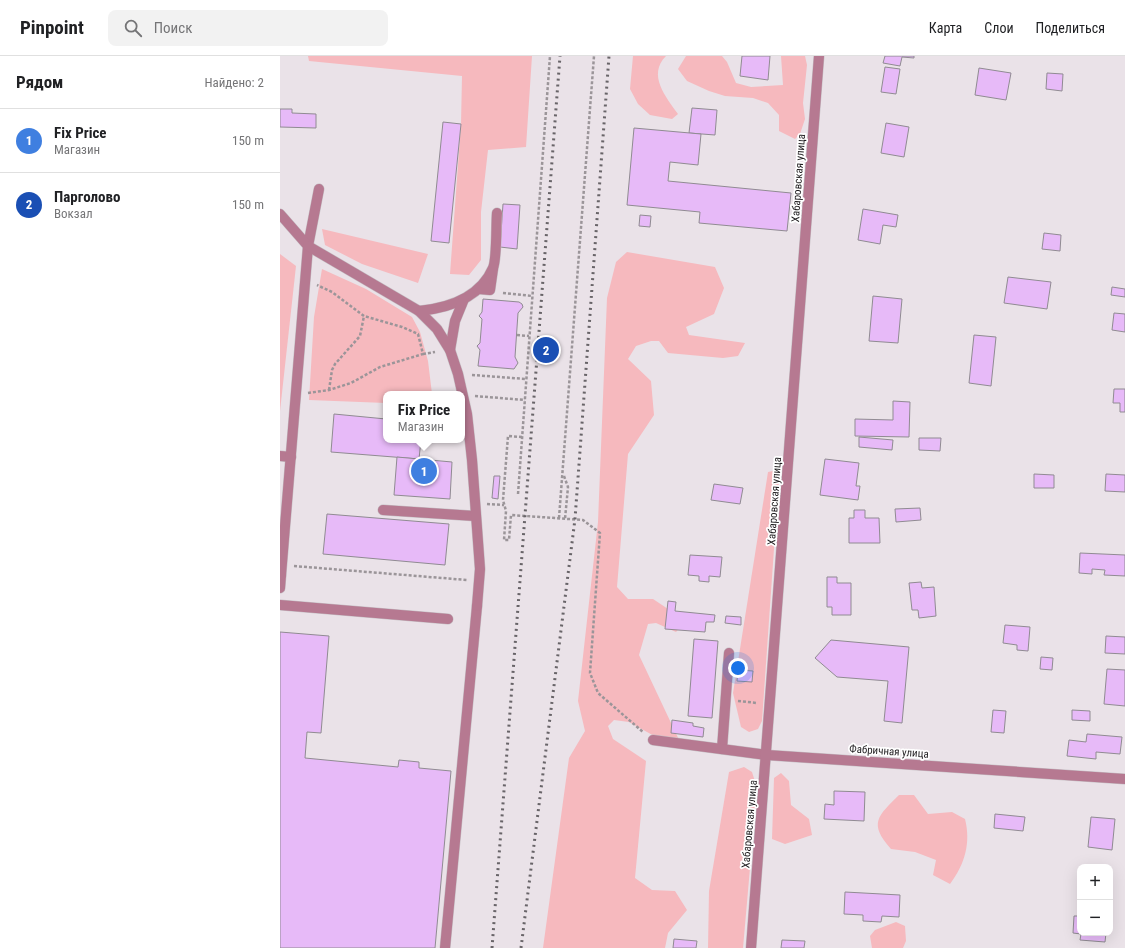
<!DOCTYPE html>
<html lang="ru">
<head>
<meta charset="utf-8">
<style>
  :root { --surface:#fff; --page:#f2f2f2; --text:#202124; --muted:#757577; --line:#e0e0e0; --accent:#1a73e8 }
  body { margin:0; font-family:"Roboto Condensed",sans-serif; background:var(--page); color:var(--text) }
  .controls { position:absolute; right:12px; bottom:12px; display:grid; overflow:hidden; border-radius:8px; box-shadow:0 4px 16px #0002 }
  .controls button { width:36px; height:36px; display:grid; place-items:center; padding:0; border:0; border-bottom:1px solid var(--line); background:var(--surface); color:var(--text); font:20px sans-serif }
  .you { position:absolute; left:458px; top:612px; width:14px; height:14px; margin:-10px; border:3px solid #fff; border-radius:50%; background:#1a73e8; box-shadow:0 0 0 6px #1a73e833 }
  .badge { display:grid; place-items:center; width:26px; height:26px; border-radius:50%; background:var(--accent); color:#fff; font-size:13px; font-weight:700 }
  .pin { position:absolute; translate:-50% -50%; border:2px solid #fff; box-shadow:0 1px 4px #0006 }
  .popup { position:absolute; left:103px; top:335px; width:82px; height:52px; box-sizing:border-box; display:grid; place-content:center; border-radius:8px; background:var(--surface); filter:drop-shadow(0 1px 3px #0005); font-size:13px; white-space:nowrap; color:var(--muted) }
  .popup b { font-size:15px; color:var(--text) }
  .popup::after { content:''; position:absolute; left:50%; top:100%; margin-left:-8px; border:8px solid transparent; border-top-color:var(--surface) }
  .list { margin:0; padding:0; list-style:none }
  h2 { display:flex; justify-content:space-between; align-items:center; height:52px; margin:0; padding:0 16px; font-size:17px }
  h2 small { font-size:13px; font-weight:400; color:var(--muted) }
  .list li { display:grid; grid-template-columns:26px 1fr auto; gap:12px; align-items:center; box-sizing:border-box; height:64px; padding:0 16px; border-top:1px solid var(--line) }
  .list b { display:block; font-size:15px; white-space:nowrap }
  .list p { margin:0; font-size:13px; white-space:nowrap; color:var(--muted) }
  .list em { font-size:13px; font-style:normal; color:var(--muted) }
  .icon { flex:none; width:22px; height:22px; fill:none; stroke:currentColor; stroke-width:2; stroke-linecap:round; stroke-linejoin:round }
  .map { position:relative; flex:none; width:845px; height:892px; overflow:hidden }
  header { display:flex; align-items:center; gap:24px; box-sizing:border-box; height:56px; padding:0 20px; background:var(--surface); border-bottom:1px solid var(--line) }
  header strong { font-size:19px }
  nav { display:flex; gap:22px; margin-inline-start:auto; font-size:14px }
  .search { width:280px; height:36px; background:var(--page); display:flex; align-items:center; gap:10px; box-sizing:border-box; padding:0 14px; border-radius:8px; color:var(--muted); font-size:15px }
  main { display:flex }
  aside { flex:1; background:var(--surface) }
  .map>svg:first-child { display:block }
</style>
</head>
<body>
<header>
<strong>Pinpoint</strong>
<div class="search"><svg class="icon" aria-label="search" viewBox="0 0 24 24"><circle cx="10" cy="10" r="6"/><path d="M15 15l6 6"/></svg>Поиск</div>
<nav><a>Карта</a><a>Слои</a><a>Поделиться</a></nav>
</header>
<main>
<aside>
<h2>Рядом<small>Найдено: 2</small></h2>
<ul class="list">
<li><span class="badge" style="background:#3f7fe0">1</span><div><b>Fix Price</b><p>Магазин</p></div><em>150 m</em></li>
<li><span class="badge" style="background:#1a4fb4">2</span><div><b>Парголово</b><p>Вокзал</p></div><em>150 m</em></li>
</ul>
</aside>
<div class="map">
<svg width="845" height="892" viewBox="0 0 845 892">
  <rect width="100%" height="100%" fill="#eae2e8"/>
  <g fill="#f6b9be">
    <path d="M28 0H252L246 91 208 94 201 156V204L189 219 170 218 181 68 182 20 29 5Z"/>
    <path d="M353 0H386C367 19 386 41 398 58L392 63 370 59 358 48 350 33Z"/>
    <path d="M406 0H442L447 6 456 27 471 31 503 29 501 0H525L527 9 523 47 525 63 520 78 515 83 499 75V59L488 47 473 42 445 40 429 35 407 25 398 13Z"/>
    <path d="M42 173 148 198 138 227 82 208 45 189Z"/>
    <path d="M347 196 435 211 444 232 434 258 406 271 409 279 465 287 458 300 443 302 388 297 379 285H371L356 290 348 303 371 325 374 359 348 398 337 531 348 543H373L406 565 396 576 376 567 368 568 359 599 400 686H385L349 666 334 664 328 670 333 683 366 705 355 822 372 834 395 835 407 854 388 877 385 892H263L289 702 305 675 298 645 318 466 327 242 336 206Z"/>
    <path d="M0 198 16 210 0 355Z"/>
    <path d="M42 213 86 233 132 261 140 276 148 305 152 338H106V347L29 344 34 261Z"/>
    <path d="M493 415 499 421 482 665 478 673 469 676 461 671 453 637 488 416Z"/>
    <path d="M464 711 472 716 477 732 463 892H428L429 835 449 716Z"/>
    <path d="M501 717 509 725 511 749 529 763 532 779 505 788 492 783 494 722Z"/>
    <path d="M619 739H634L648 758 672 756 685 763C691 787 685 808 670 828L653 819 656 804 635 796 611 793C588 767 598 760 619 739Z"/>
    <path d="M616 866 625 870 626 885 623 892H592L590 880 595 874Z"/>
  </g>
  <g fill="#e7baf8" stroke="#908b92">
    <path d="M462 0H490L488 24 460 20Z"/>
    <path d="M605 0H634V2L622 1 620 10 603 7Z"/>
    <path d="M605 11 620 13 616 38 601 36Z"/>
    <path d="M699 12 731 17 726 44 695 39Z"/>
    <path d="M767 17 783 18 782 35 766 33Z"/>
    <path d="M412 52 437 54 435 79 409 77Z"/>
    <path d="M0 53H12V57L36 58V72L0 71Z"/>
    <path d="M163 66 181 68 169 187 151 185Z"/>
    <path d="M606 67 629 71 624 101 601 97Z"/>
    <path d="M354 72 421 78 418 109 390 106 388 125 511 137 507 175 419 167 420 156 347 149Z"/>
    <path d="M223 148 240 149 237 193 220 191Z"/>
    <path d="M583 153 618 159 616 171 603 169 600 188 578 184Z"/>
    <path d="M360 159 371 160 370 171 359 170Z"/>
    <path d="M764 177 781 179 780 195 762 193Z"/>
    <path d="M728 221 771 226 767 253 724 247Z"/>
    <path d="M832 231 845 233V241L831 239Z"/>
    <path d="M593 240 622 243 618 287 589 285Z"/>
    <path d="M203 243 239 246 242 248 243 251 238 257 235 301 238 307 234 313 198 310 200 294 197 290 200 287 202 263 199 260 202 256Z"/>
    <path d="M834 257 845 258V276L832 274Z"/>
    <path d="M694 279 716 281 711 330 689 327Z"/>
    <path d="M834 333H845V356H840V347H833Z"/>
    <path d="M613 345 630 346 629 381 575 380V363L613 364Z"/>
    <path d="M54 358 106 363V384H141L139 403 51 396Z"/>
    <path d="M579 381 613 384 612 394 579 391Z"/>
    <path d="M639 382H661L660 395 639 394Z"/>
    <path d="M117 401 172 406 170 443 114 439Z"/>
    <path d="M545 403 579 407 576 430H580L578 444 540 439Z"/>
    <path d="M754 418 774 419V432H754Z"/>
    <path d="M826 418 845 419V436L825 435Z"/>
    <path d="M214 420H220L218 443 212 442Z"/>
    <path d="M434 428 463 432 460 448 431 444Z"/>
    <path d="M640 452 641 464 616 466 615 453Z"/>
    <path d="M574 454H585V462H599L600 487H569V462H574Z"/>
    <path d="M47 458 169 468 165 509 43 498Z"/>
    <path d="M800 497 845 499V520L824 519 825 514 812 513V518L799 517Z"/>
    <path d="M410 499 442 501 440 521 429 520V526L419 525V520L408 519Z"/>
    <path d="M547 521H557V527H571V559H552V551H547Z"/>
    <path d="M641 526 642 532 654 531 656 560 639 562 638 554H632L629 527Z"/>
    <path d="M388 545 396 546 395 555 435 559 434 566H426L425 576 385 573Z"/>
    <path d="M446 560 461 561V569L445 567Z"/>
    <path d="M725 569 750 571 748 595 737 594V589L723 587Z"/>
    <path d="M0 576 49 580 41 677 27 676 25 702 118 711 119 704 139 706V712L171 715 155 892H0Z"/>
    <path d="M826 580 845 581V598L825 597Z"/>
    <path d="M414 583 438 585 432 662 408 660Z"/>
    <path d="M551 584 629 591 622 667 604 665 608 625 557 621 535 602Z"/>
    <path d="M761 601 773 602 772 614 760 613Z"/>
    <path d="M827 613 845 614V650L824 648Z"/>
    <path d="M458 614 473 615 472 626 457 625Z"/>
    <path d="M713 654 726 655 724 677 711 676Z"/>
    <path d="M792 654 810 655V665L792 664Z"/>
    <path d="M392 664 413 667V670L424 672 423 681 391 677Z"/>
    <path d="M807 678 842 681 840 698 816 696V703L787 700 789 684 806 686Z"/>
    <path d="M554 735 585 736 584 765 544 763 545 748 554 749Z"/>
    <path d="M715 758 745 761 743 775 714 772Z"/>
    <path d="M811 761 835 763 832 794 808 791Z"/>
    <path d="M565 836 620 839 619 861 602 860 601 866 583 865V859L564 858Z"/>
    <path d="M794 860H800V877H826L825 886 800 884 801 878 793 877Z"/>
    <path d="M394 883 417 885 416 892H393Z"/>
    <path d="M502 884 525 885 524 892H501Z"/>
  </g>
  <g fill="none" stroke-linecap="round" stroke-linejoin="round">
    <defs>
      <g id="lane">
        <path d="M28 190 39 133"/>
        <path d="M199 233 210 234 213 213"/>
        <path d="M139 255C169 252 200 242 213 212 217 203 216 169 217 157"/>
        <path d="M170 294 175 265 184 243"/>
        <path d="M0 400 11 401"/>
        <path d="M103 454 195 460"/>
        <path d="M0 532 1 519"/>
        <path d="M0 549 168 563"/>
        <path d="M442 693 449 597"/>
        <path d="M165 892 197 550"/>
      </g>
      <g id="street">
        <path d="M0 158 28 190 1 519"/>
        <path d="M28 190 139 255 157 273 170 294 178 318 187 358 192 404 200 513 197 550"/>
        <path d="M373 684 487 699 845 723"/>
        <path d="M471 892 539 0"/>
      </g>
    </defs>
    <use href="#lane" stroke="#c5bfc4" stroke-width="11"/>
    <use href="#street" stroke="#c5bfc4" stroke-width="11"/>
    <g stroke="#9b9599" stroke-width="2.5" stroke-dasharray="3 2" stroke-linecap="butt">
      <path d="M223 237 252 240"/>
      <path d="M237 279 249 280"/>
      <path d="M143 298 155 296"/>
      <path d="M192 319 246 323"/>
      <path d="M49 334 52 314 55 308 80 280 84 260"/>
      <path d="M28 337 49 334 71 327 100 311 143 298 138 278 122 271 84 260 52 236 37 229"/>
      <path d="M195 340 245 344"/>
      <path d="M242 381 228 380 223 444 226 455 224 484H229L231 459 303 464 320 477 310 617 318 637 363 676"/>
      <path d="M284 420 288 431 285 463"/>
      <path d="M238 438 270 0"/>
      <path d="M207 448 224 449"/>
      <path d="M279 462 314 0"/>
      <path d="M14 510 187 524"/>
      <path d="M458 645 477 647"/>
    </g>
    <use href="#lane" stroke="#b67991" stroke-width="10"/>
    <use href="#street" stroke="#b67991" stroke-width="10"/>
    <g stroke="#686468" stroke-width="3" stroke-dasharray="2 4" stroke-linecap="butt">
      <path d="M212 892 280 0"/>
      <path d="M241 892 295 463 329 0"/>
    </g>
  </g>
  <g text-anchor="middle" stroke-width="3.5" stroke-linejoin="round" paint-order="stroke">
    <g font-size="11" fill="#1f1d1f" stroke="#fff">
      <text transform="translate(518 122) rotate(-86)" y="4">Хабаровская улица</text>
      <text transform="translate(494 445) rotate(-86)" y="4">Хабаровская улица</text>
      <text transform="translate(609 695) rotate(4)" y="4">Фабричная улица</text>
      <text transform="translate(469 768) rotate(-85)" y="4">Хабаровская улица</text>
    </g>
  </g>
</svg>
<div class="controls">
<button>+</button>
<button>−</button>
</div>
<div class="you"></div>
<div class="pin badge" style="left:144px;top:415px;background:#3f7fe0">1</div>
<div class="popup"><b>Fix Price</b>Магазин</div>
<div class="pin badge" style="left:266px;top:294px;background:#1a4fb4">2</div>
</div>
</main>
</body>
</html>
